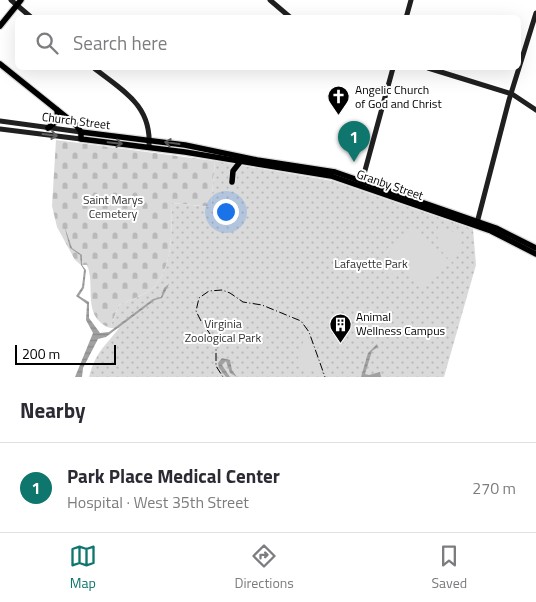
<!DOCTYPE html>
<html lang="en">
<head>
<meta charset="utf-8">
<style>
  :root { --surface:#fff; --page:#f2f2f3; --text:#2b2b33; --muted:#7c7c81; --line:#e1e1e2; --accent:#0f766e }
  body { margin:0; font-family:"Titillium Web",sans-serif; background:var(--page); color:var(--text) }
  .scale { position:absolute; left:15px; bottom:12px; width:101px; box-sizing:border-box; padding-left:5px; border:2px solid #000; border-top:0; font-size:14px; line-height:18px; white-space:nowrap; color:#000; -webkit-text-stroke:4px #fff; paint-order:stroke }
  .you { position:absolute; left:225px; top:211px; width:18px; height:18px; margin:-12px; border:4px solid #fff; border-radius:50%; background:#1a73e8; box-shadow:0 0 0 8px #1a73e833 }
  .badge { display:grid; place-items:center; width:32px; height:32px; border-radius:50%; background:var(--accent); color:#fff; font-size:16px; font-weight:700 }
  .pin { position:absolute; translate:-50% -41px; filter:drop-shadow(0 1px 2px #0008) }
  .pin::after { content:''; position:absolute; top:26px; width:18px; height:15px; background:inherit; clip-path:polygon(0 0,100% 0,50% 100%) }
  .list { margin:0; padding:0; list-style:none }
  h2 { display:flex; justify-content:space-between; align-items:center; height:65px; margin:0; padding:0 20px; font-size:21px }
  h2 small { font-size:16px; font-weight:400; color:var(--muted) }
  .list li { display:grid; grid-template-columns:32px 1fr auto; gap:15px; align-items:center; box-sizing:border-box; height:90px; padding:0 20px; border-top:1px solid var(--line) }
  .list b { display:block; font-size:19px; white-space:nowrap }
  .list p { margin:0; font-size:16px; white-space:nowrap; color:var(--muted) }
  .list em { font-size:16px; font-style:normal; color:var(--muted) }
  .icon { flex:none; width:28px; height:28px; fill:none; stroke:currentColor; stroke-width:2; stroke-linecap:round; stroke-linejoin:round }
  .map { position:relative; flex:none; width:536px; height:377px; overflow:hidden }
  .search { position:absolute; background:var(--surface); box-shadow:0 5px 20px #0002; left:15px; right:15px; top:15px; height:55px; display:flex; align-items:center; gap:12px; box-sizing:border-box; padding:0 18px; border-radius:8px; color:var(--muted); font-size:19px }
  .sheet { height:155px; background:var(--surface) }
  nav { display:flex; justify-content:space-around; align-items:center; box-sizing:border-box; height:70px; border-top:1px solid var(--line); background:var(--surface); font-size:14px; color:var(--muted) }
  nav a { display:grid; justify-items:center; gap:2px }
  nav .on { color:var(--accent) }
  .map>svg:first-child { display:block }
</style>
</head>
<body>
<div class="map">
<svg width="536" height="377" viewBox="0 0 536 377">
  <defs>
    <pattern id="cemetery-stones" width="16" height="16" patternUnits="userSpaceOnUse" patternTransform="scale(1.25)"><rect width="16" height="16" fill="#dadada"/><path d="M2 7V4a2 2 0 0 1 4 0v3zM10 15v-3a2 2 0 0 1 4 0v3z" fill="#b9b9b9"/></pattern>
    <pattern id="park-dots" width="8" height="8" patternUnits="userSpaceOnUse" patternTransform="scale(1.25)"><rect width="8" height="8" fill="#dadada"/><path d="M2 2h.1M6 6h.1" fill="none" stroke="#b9b9b9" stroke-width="1.8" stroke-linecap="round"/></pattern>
    <pattern id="water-rules" width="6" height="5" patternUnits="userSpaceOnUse" patternTransform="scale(1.25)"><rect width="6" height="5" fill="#a1a1a1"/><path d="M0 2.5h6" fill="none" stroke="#898989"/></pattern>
  </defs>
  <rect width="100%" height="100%" fill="#fff"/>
  <path fill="url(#cemetery-stones)" d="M56 140 215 161 211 207 172 203C171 230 174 265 154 287 146 295 129 300 119 305L110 328C81 317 96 285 87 265H81L75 260 57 227 52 206Z"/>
  <path fill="url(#park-dots)" d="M215 161 333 181 473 229 476 265 444 377H89C96 351 104 348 119 328H110L119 305C129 300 146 295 154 287 174 265 171 230 172 203L211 207Z"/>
  <g fill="#dadada">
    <path d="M412 226 447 263 422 287 386 250Z"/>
    <path d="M438 227 462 235 463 239 454 263C440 253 436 244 438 227Z"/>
    <path d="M373 259 399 268 397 275 370 266Z"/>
    <path d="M306 332 320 370 316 372 296 366Z"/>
  </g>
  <g fill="url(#water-rules)">
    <path d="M64 225 72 248 82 255V265L86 270 84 288 79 296 89 302V318L100 333 109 332 153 299 161 297 164 288 169 284 162 298 155 300 106 337 98 339 83 368 82 377H75L93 333 86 320 87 304 76 296 82 287 84 270 81 265 80 255 70 248Z"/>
    <path d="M377 344 378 347 372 351 365 374 369 375 380 372 381 377H361L368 353Z"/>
    <path d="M222 358 230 360 232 370 237 377 230 373 226 361 222 365 230 377H226L219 368 218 363Z"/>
  </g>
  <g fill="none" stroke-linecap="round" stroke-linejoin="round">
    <defs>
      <g id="primary">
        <path d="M0 26 21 0"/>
        <path d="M0 64 76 125 81 132V139L185 152 331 176 491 231 536 254"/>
        <path d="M48 128 58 120 57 110"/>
        <path d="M81 132 185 145 257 160 335 172 496 228 536 248"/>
        <path d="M232 182 233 171 240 162"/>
      </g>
    </defs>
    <use href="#primary" stroke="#dbdbdb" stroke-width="8"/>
    <g stroke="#202020" stroke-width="5">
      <path d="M11 0 32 18"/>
      <path d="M270 0 291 18"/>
      <path d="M406 18 411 0"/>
      <path d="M94 68C123 91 152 105 149 147"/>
      <path d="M428 68 512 94 536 110"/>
      <path d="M0 121 81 132"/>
      <path d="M0 129 81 139"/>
      <path d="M361 185 393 68"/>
      <path d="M477 223 509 100 536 13"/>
    </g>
    <use href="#primary" stroke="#000" stroke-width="5.5"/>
    <g stroke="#000" stroke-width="1" stroke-dasharray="8 2.5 1 2.5" stroke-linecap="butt">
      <path d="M201 321 196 311 199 298 209 291 222 290 230 293 243 302 262 305 301 321 309 332 325 377"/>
      <path d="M206 328 216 343V366L223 377"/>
    </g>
  </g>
  <defs><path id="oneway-shaft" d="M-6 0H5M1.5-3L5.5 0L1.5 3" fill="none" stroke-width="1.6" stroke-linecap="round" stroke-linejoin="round" transform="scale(1.25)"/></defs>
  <use stroke="#636363" href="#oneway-shaft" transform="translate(50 135) rotate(7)"/>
  <g stroke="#595959">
    <use href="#oneway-shaft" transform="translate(115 143) rotate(6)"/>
    <use href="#oneway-shaft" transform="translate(172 143) rotate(-172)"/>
  </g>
  <defs>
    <symbol id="church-pin" viewBox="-11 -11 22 30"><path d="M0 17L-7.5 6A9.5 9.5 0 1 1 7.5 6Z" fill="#000" stroke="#fff"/><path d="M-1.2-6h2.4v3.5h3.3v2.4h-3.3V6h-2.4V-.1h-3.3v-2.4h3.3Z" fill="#fff"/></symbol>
    <symbol id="building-pin" viewBox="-11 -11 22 30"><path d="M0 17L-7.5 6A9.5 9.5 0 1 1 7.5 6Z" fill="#000" stroke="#fff"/><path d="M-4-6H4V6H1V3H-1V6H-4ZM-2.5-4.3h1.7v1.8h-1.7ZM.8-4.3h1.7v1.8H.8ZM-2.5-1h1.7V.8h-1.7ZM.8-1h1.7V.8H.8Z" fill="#fff"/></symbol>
  </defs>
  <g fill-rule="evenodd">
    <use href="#church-pin" x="326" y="84" width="25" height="34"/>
    <use href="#building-pin" x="328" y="312" width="25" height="34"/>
  </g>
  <g text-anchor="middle" stroke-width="4" stroke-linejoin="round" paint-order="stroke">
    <g font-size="12" fill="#000" stroke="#fff" text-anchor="start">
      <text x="355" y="94">Angelic Church<tspan x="355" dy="14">of God and Christ</tspan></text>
      <text x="356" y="321">Animal<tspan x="356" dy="14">Wellness Campus</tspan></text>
    </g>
    <g font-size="12" fill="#000" stroke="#fff">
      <text transform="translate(76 121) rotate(7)" y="4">Church Street</text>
      <text transform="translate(390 185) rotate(19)" y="4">Granby Street</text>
    </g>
    <g font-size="12" fill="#313131" stroke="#fff">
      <text x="113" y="204">Saint Marys<tspan x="113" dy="14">Cemetery</tspan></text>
      <text x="371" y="268">Lafayette Park</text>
      <text x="223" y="328">Virginia<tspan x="223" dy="14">Zoological Park</tspan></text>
    </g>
  </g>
</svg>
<div class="scale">200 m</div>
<div class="you"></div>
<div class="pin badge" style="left:354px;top:162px">1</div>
<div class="search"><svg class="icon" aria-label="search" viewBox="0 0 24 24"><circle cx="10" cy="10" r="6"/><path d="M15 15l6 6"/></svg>Search here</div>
</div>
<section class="sheet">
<h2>Nearby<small></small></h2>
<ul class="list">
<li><span class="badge">1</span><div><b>Park Place Medical Center</b><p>Hospital · West 35th Street</p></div><em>270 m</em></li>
</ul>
</section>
<nav>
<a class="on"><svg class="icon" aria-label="map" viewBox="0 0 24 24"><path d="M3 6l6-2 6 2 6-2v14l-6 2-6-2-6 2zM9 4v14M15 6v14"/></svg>Map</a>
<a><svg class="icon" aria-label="directions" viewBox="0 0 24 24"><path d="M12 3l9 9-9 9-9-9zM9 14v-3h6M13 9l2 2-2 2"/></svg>Directions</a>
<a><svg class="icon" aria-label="saved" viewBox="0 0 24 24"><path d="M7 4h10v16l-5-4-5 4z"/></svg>Saved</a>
</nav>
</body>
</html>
